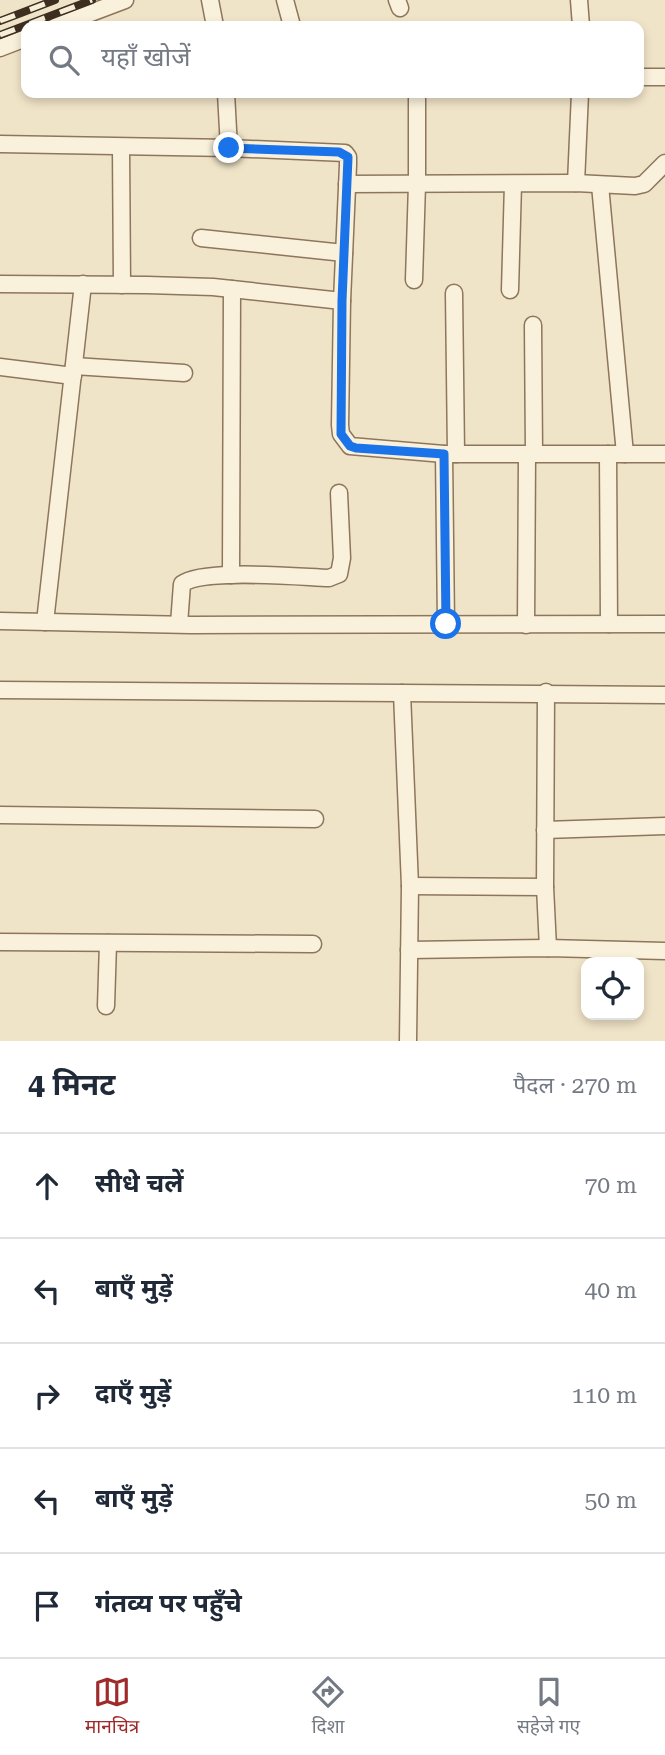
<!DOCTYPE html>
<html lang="hi">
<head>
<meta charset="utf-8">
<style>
  :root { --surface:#fff; --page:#f6f6f7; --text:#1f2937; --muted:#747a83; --line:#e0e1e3; --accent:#9e2a2b }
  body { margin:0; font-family:"Roboto Serif","Noto Sans Devanagari",serif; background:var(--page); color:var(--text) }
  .controls { position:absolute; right:21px; bottom:21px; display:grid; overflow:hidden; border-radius:14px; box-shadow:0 4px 10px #0003 }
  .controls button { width:63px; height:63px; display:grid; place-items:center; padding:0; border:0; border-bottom:2px solid var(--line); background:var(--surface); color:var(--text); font:35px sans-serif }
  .stop { position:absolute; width:21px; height:21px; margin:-16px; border:5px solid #1a73e8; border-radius:50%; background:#fff }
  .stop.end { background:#1a73e8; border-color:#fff; box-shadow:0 2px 7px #0008 }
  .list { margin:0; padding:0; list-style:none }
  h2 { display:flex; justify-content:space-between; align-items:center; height:91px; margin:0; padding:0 28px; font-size:30px }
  h2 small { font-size:23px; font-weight:400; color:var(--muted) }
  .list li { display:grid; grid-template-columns:46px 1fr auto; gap:21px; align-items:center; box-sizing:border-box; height:105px; padding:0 28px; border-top:2px solid var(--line) }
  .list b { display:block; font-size:26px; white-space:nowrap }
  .list em { font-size:23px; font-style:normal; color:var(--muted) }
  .icon { flex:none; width:38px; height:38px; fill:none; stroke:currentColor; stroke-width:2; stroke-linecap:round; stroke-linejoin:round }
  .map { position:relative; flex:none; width:665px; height:1041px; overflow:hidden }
  .search { position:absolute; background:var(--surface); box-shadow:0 4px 10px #0003; left:21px; right:21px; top:21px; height:77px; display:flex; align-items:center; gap:18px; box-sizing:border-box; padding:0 24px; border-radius:14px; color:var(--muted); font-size:26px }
  .sheet { height:616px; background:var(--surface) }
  nav { display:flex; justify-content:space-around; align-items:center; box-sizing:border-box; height:98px; border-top:2px solid var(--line); background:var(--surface); font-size:19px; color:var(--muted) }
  nav a { display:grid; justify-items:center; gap:4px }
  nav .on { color:var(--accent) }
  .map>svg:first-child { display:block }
</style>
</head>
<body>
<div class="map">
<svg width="665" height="1041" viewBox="0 0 665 1041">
  <rect width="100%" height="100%" fill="#f0e4c8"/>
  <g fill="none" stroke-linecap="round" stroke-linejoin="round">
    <defs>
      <g id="minor">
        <path d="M210 0 215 26"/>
        <path d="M285 0 292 26"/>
        <path d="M397 0 400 8"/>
        <path d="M579 0 581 26"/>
        <path d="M56 26 125 0"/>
        <path d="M0 48 26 38"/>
        <path d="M639 77H665"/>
        <path d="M226 93 229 148"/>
        <path d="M0 144 229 148 345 153 348 157V165L342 301 340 425 341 434 350 446 444 454H665"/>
        <path d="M121 147 122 285"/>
        <path d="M576 183 580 93"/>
        <path d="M347 184 576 183 635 186 644 184 665 163"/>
        <path d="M600 185 625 454"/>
        <path d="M201 238 344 253"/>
        <path d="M414 280 417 184V93"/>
        <path d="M0 284 147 285 213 287 342 301"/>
        <path d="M510 290 513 184"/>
        <path d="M454 293 456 454"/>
        <path d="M533 325 534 454"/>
        <path d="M74 366 184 373"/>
        <path d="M0 367 73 376"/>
        <path d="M444 454 446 624"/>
        <path d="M608 454 609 624"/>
        <path d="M231 575 232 289"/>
        <path d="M0 621 191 625 665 624"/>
        <path d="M45 622 83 284"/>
        <path d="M179 624 182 584C202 568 300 577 329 578L339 574 342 558 339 493"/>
        <path d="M526 625 527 454"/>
        <path d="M0 690 665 695"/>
        <path d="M546 692 545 887 548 948"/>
        <path d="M402 693 410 886 408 1041"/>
        <path d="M0 815 315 819"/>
        <path d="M545 830 665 826"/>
        <path d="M410 886 545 887"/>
        <path d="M0 942 313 944"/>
        <path d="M409 950 548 948 665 951"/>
        <path d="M106 1006 108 943"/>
      </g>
    </defs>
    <use href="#minor" stroke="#8d765c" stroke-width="19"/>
    <use href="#minor" stroke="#faf1dc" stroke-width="16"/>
    <defs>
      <g id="rail">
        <path d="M0 21 55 0"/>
        <path d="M0 35 92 0"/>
      </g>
    </defs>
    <use href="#rail" stroke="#3d2e20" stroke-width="8"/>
    <use href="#rail" stroke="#f7eed8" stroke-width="5" stroke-dasharray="16" stroke-linecap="butt"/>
  </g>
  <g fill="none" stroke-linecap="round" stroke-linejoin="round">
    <path stroke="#1a73e8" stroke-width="9" d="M229 148 339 152 348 157 342 301 341 434 350 446 356 448 444 454 446 624"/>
  </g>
</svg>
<div class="controls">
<button><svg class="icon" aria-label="locate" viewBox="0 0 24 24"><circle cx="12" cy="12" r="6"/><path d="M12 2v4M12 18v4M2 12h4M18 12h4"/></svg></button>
</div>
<div class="stop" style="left:446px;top:624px"></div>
<div class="stop end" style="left:229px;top:148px"></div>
<div class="search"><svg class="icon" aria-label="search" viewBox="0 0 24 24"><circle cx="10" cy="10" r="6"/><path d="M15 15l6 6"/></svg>यहाँ खोजें</div>
</div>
<section class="sheet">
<h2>4 मिनट<small>पैदल · 270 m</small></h2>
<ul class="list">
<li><svg class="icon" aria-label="ahead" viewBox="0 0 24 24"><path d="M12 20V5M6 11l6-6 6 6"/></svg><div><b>सीधे चलें</b></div><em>70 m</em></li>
<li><svg class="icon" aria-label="left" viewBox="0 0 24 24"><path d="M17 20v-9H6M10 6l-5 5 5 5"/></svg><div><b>बाएँ मुड़ें</b></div><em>40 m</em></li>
<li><svg class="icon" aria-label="right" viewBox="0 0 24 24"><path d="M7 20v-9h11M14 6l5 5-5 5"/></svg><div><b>दाएँ मुड़ें</b></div><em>110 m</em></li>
<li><svg class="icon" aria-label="left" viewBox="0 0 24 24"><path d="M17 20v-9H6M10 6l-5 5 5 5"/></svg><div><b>बाएँ मुड़ें</b></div><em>50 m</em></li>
<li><svg class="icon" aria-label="arrive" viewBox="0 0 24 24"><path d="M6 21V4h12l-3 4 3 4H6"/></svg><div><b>गंतव्य पर पहुँचे</b></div></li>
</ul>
</section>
<nav>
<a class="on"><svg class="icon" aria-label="map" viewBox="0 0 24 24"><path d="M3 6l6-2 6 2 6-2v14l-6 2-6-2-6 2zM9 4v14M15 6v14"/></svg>मानचित्र</a>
<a><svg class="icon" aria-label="directions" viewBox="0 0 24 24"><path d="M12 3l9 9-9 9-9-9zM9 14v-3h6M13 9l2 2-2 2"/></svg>दिशा</a>
<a><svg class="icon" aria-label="saved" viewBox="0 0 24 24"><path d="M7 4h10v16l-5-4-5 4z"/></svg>सहेजे गए</a>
</nav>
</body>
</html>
